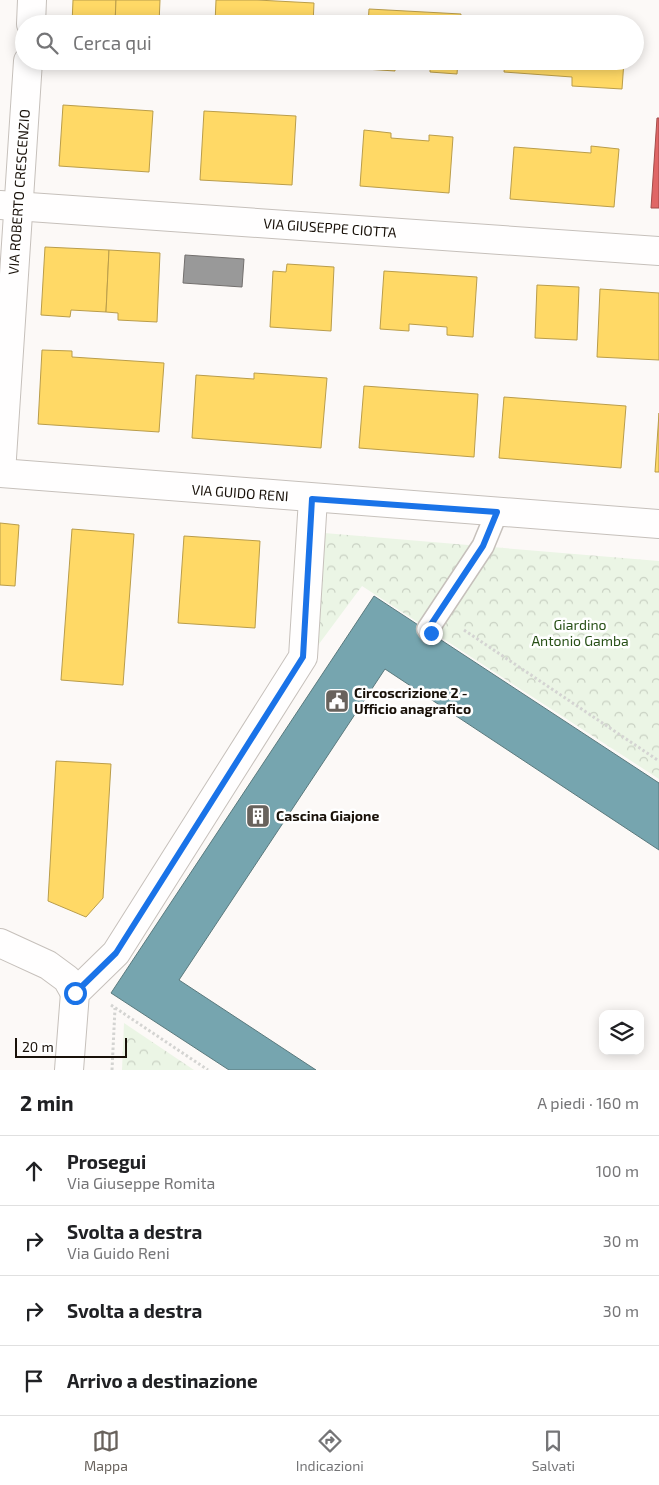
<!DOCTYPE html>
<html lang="it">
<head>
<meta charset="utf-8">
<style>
  :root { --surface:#fff; --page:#f6f6f6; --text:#202124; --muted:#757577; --line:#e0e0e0; --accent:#68625c }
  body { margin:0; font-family:"Exo 2",sans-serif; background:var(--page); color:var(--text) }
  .controls { position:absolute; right:15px; bottom:15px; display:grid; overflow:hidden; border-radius:10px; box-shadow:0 2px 12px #0003 }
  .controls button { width:45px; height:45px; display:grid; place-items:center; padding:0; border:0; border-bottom:1px solid var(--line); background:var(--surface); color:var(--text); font:25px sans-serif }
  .scale { position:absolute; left:15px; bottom:12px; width:112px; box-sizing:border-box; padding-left:5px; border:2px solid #191109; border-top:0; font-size:14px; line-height:18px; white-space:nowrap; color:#191109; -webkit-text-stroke:4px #fff; paint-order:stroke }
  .stop { position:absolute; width:15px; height:15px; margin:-11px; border:4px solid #1a73e8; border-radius:50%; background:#fff }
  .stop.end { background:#1a73e8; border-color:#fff; box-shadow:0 1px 5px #0008 }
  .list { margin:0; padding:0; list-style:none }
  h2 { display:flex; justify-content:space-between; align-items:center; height:65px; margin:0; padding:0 20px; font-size:21px }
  h2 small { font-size:16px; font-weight:400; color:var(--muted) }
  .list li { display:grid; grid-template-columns:32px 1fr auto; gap:15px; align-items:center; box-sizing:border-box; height:70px; padding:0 20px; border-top:1px solid var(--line) }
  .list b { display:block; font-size:19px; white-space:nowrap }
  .list p { margin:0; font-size:16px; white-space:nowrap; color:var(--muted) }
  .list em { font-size:16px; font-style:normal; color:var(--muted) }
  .icon { flex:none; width:28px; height:28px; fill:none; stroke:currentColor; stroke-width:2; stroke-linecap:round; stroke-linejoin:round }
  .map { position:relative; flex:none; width:659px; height:1070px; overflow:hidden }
  .search { position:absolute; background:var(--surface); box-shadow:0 2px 12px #0003; left:15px; right:15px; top:15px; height:55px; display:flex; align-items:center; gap:12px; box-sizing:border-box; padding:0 18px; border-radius:28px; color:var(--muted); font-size:19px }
  .sheet { height:345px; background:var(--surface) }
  nav { display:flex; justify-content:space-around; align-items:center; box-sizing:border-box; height:70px; border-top:1px solid var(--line); background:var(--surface); font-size:14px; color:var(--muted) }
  nav a { display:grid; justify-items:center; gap:2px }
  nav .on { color:var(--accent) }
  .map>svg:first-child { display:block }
</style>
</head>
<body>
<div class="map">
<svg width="659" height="1070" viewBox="0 0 659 1070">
  <defs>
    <pattern id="forest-crowns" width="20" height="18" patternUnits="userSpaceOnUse" patternTransform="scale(1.25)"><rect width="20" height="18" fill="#ebf5e5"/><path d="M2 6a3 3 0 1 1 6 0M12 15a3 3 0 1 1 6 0" fill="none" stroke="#c9d1c3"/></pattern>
  </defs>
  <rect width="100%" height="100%" fill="#fcf9f7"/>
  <g fill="url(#forest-crowns)">
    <path d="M324 533 659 561V779L362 586 316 648Z"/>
    <path d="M124 1023 194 1070H122Z"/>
  </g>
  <g fill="#ffd966" stroke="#ba9d4a">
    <path d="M73 0H116L115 24H72Z"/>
    <path d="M116 0H160L159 24H115Z"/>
    <path d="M216 0H257L314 3 313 24H215Z"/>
    <path d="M369 9 461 14 460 24H368Z"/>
    <path d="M508 20 539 22 565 24H508Z"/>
    <path d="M264 61H311L310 64Z"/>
    <path d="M365 61H458L457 74 430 72V67L395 65V71L365 69Z"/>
    <path d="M505 61H624L622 89 572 86V77L504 72Z"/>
    <path d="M63 105 153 111 149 172 59 166Z"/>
    <path d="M204 111 296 116 292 185 200 180Z"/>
    <path d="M364 130 391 133V138L429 141V135L453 137 449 193 360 186Z"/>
    <path d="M591 146 619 149 614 207 510 199 514 147 591 153Z"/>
    <path d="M45 247 109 250 106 312 71 310 70 317 41 315Z"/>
    <path d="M109 250 160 253 157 322 118 320V313L106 312Z"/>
    <path d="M287 264 334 267 331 331 270 327 273 271 286 272Z"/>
    <path d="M384 271 477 277 473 337 447 335V327L409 324V331L380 329Z"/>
    <path d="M537 285 579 287 577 340 535 338Z"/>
    <path d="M600 289 659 293V360L597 357Z"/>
    <path d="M42 350 72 351V357L164 363 159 432 38 424Z"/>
    <path d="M254 373 327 378 321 448 192 438 196 375 254 379Z"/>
    <path d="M364 386 478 394 474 457 359 448Z"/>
    <path d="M504 397 626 406 621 468 499 458Z"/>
    <path d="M659 413V472H655Z"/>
    <path d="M0 523 19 525 15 586 0 585Z"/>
    <path d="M72 529 134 534 123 685 61 680Z"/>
    <path d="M184 536 260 541 255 628 178 623Z"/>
    <path d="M56 761 111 764 103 898 86 917 48 901Z"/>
  </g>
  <path fill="#e06666" stroke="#a44c4a" d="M657 118H659V208H651Z"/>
  <path fill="#76a5af" stroke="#5a797d" d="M374 596 659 783V850L385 669 179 980 316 1070H229L111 993Z"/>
  <path fill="#999" stroke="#73706e" d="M185 255 244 259 242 287 183 283Z"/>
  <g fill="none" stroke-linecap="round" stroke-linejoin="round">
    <defs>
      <path id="service" d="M431 633 428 629 483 546 497 512"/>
      <g id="minor">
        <path d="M31 24 32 0"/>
        <path d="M0 205 659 251"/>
        <path d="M0 473 659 524"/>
        <path d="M1 473 28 61"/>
        <path d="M0 943 48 965 67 979 75 993"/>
        <path d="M69 1070 75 993 116 953 303 657 313 499"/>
      </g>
    </defs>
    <use href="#service" stroke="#c6c0bb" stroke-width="24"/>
    <use href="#minor" stroke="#c6c0bb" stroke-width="30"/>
    <g stroke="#d4d4d2" stroke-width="3" stroke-dasharray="2.5 2.5" stroke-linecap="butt">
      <path d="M464 630 659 761"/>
      <path d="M111 1005 208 1070"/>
      <path d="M112 1070 115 1008"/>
    </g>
    <use href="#service" stroke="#fffefe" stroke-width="21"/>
    <use href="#minor" stroke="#fffefe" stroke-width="28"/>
  </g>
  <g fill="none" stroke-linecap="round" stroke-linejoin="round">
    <path stroke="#1a73e8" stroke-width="6" d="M75 993 116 953 303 657 312 499 497 512 483 546 428 629 431 633"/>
  </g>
  <defs>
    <symbol id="civic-square" viewBox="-11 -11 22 22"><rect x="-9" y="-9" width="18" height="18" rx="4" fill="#68625c" stroke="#fff"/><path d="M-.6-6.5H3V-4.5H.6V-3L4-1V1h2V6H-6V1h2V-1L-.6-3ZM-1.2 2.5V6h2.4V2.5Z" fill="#fff"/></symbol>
    <symbol id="building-square" viewBox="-11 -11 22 22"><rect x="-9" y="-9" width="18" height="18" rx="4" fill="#68625c" stroke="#fff"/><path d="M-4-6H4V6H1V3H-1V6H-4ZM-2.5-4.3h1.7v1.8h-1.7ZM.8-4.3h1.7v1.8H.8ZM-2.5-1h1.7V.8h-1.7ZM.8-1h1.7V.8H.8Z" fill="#fff"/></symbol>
  </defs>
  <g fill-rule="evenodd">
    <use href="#civic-square" x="323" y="687" width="28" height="28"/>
    <use href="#building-square" x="244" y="802" width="28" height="28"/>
  </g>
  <g text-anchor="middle" stroke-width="5" stroke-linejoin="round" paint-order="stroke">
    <g font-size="14" fill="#191109" stroke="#fff">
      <text transform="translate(19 192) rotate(-86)" y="5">VIA ROBERTO CRESCENZIO</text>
      <text transform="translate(330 228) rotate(4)" y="5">VIA GIUSEPPE CIOTTA</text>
      <text transform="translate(240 493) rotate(4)" y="5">VIA GUIDO RENI</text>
    </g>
    <g font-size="14" fill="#274f16" stroke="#fff">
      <text x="580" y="630">Giardino<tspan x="580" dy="16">Antonio Gamba</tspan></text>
    </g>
    <g font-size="14" font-weight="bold" fill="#191109" stroke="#fff" text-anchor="start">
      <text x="354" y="698">Circoscrizione 2 -<tspan x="354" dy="16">Ufficio anagrafico</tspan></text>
      <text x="276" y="821">Cascina Giajone</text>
    </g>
  </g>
</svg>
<div class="controls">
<button><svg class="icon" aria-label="layers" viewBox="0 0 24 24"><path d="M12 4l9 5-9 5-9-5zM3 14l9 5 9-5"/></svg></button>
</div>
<div class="scale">20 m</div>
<div class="stop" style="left:75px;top:993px"></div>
<div class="stop end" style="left:431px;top:633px"></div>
<div class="search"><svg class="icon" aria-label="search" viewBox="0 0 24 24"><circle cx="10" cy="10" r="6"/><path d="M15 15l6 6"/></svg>Cerca qui</div>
</div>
<section class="sheet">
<h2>2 min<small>A piedi · 160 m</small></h2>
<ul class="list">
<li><svg class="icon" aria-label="ahead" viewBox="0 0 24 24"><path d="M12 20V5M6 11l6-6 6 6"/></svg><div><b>Prosegui</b><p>Via Giuseppe Romita</p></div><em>100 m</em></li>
<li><svg class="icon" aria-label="right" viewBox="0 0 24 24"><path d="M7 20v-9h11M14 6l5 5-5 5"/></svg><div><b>Svolta a destra</b><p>Via Guido Reni</p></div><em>30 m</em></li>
<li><svg class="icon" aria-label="right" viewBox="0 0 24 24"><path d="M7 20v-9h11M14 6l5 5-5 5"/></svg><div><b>Svolta a destra</b></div><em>30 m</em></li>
<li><svg class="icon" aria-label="arrive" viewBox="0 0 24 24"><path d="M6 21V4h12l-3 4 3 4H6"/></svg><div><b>Arrivo a destinazione</b></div></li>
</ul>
</section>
<nav>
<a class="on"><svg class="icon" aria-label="map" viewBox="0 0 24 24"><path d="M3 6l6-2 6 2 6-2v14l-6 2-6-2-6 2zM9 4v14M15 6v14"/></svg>Mappa</a>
<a><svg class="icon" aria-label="directions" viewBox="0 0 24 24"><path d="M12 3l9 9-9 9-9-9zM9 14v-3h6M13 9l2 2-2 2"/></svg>Indicazioni</a>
<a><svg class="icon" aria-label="saved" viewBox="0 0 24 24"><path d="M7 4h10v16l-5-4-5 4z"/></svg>Salvati</a>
</nav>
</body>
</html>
